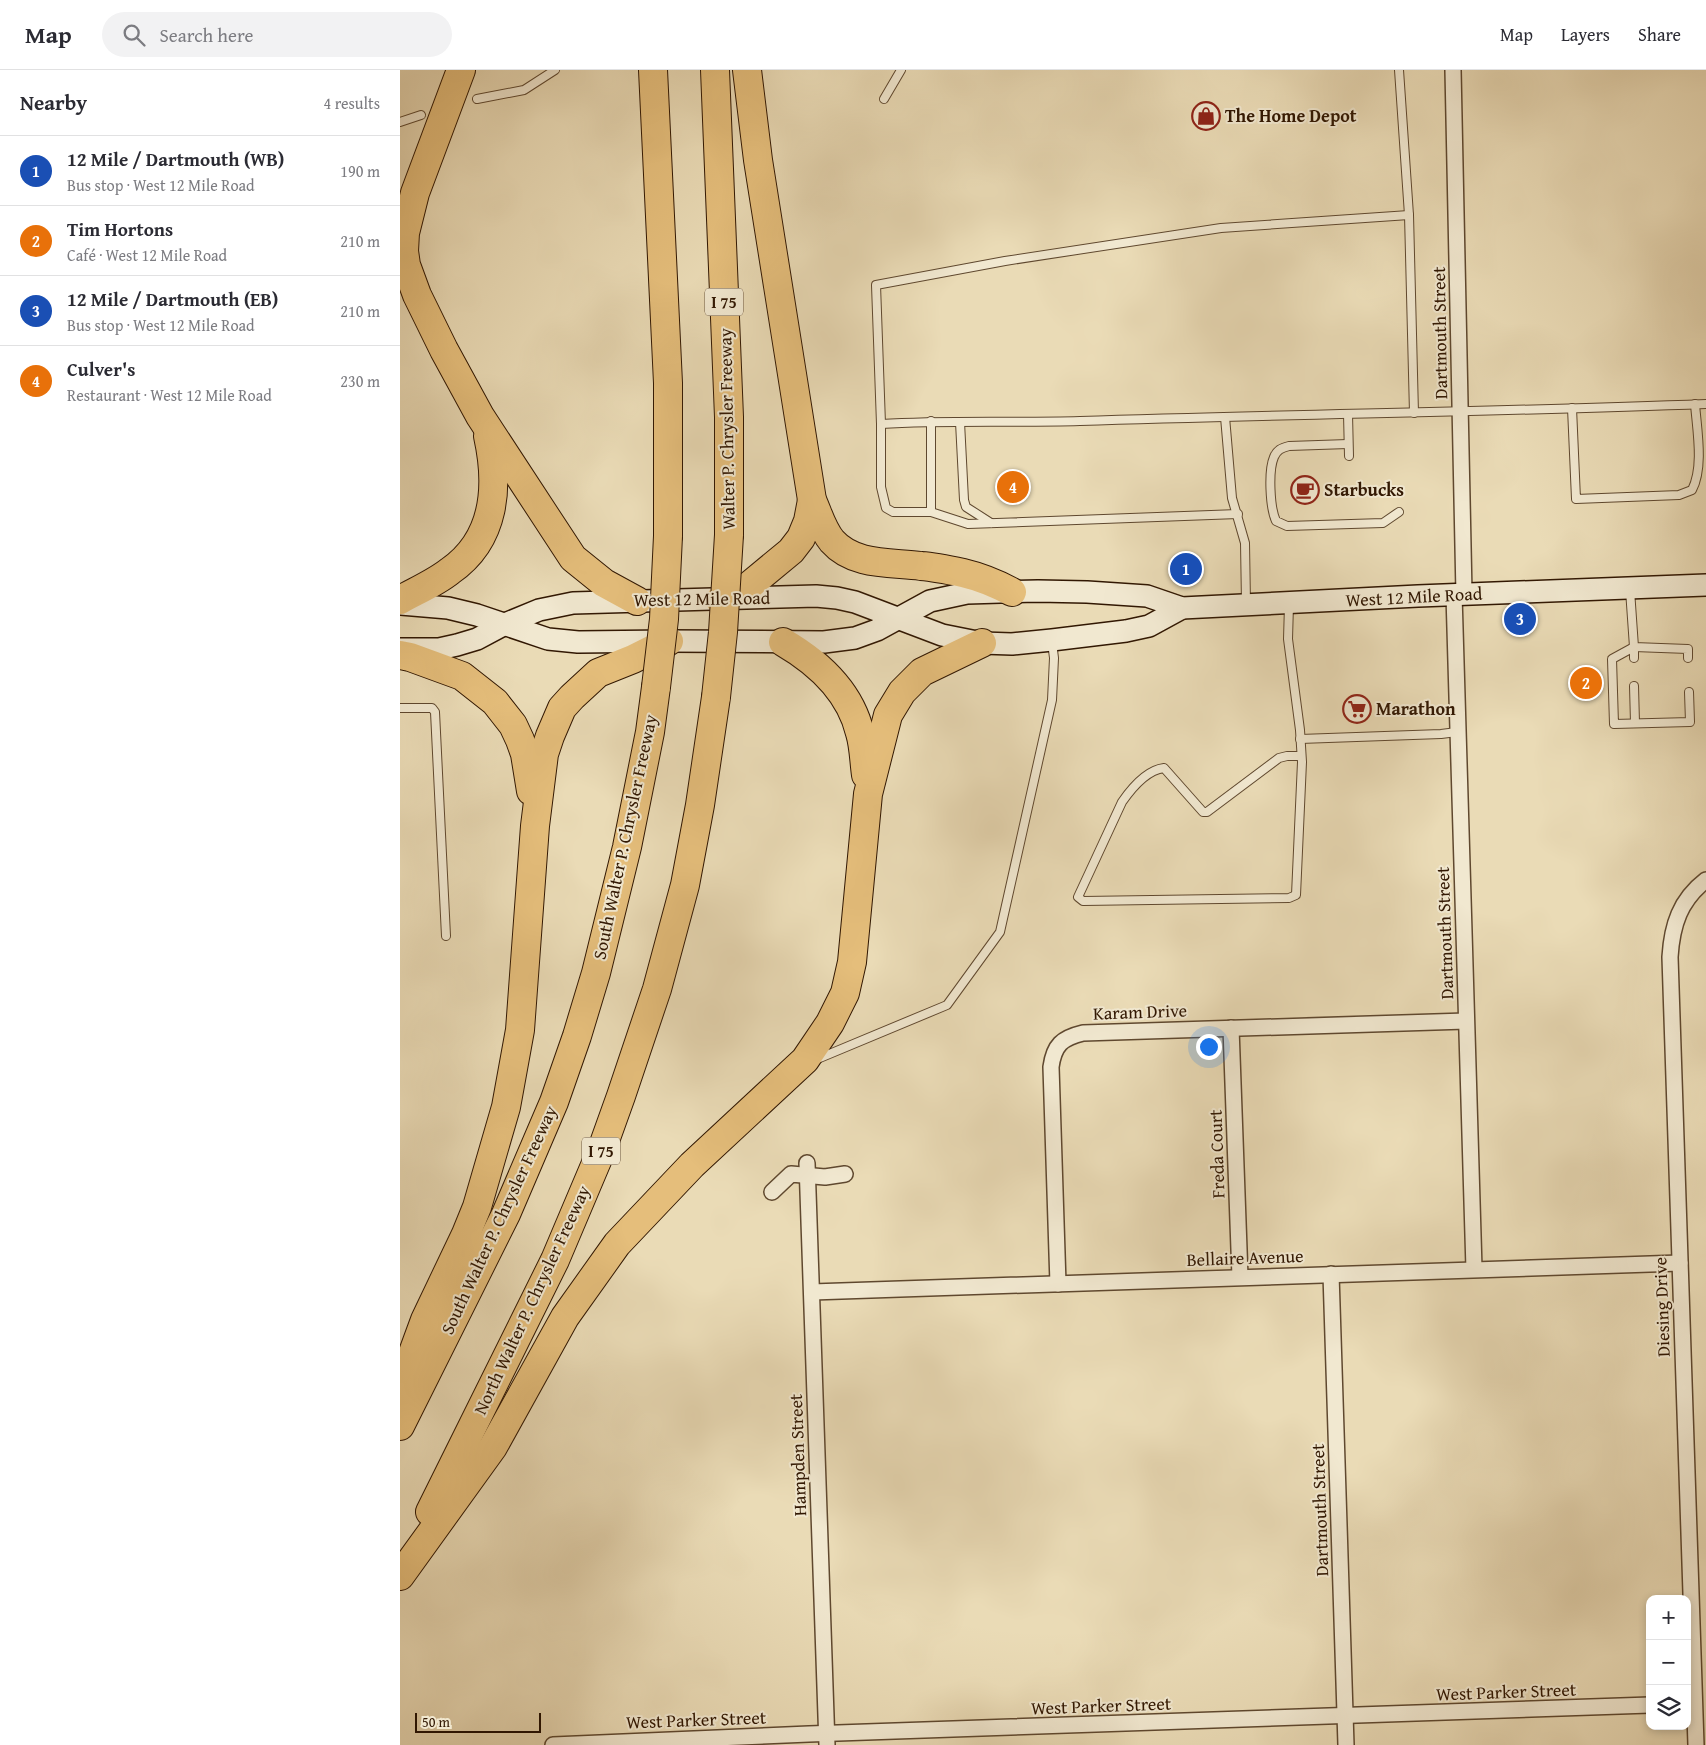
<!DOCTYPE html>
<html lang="en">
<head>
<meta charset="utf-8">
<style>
  :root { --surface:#fff; --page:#f2f2f3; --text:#2b2b33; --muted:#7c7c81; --line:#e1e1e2; --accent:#7c3aed }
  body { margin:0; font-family:"Gentium Book Plus",serif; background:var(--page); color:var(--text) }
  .controls { position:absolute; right:15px; bottom:15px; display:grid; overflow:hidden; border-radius:10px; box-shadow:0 2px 8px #0003 }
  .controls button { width:45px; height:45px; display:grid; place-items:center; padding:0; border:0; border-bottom:1px solid var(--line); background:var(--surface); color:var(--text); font:25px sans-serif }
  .scale { position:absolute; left:15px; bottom:12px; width:126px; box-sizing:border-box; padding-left:5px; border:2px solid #311702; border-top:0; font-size:14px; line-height:18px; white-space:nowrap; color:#311702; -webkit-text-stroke:4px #f1e8d0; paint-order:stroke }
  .you { position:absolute; left:808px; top:976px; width:18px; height:18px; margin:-12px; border:4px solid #fff; border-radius:50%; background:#1a73e8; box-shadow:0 0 0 8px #1a73e833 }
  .badge { display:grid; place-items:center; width:32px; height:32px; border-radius:50%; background:var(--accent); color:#fff; font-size:16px; font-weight:700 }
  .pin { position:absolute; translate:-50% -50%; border:2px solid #fff; box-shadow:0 1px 5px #0006 }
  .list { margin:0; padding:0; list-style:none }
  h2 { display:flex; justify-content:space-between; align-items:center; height:65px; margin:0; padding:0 20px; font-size:21px }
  h2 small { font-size:16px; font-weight:400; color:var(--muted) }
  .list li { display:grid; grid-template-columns:32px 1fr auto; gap:15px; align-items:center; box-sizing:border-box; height:70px; padding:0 20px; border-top:1px solid var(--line) }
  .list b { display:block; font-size:19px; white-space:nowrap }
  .list p { margin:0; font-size:16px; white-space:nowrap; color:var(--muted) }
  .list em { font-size:16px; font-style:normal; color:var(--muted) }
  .icon { flex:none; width:28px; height:28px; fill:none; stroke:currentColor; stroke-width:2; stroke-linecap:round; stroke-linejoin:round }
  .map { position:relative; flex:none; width:1306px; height:1675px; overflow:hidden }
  header { display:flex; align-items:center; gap:30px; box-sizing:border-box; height:70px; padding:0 25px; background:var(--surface); border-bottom:1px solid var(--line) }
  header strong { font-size:24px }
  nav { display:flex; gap:28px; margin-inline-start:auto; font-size:18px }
  .search { width:350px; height:45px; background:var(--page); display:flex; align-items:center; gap:12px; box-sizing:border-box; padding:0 18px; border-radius:28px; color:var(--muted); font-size:19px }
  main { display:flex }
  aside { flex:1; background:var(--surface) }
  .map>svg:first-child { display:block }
</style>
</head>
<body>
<header>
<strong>Map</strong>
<div class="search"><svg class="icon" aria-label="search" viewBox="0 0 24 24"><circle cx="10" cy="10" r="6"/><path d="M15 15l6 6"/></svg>Search here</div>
<nav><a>Map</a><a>Layers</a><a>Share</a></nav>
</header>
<main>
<aside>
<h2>Nearby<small>4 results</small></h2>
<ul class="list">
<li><span class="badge" style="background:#1a4fb4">1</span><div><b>12 Mile / Dartmouth (WB)</b><p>Bus stop · West 12 Mile Road</p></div><em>190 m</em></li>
<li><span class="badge" style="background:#e8710a">2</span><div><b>Tim Hortons</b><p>Café · West 12 Mile Road</p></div><em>210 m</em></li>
<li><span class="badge" style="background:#1a4fb4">3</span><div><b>12 Mile / Dartmouth (EB)</b><p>Bus stop · West 12 Mile Road</p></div><em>210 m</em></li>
<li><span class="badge" style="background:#e8710a">4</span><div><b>Culver's</b><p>Restaurant · West 12 Mile Road</p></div><em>230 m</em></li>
</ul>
</aside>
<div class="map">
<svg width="1306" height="1675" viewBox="0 0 1306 1675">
  <rect width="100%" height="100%" fill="#eadbb6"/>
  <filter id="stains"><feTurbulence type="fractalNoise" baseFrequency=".004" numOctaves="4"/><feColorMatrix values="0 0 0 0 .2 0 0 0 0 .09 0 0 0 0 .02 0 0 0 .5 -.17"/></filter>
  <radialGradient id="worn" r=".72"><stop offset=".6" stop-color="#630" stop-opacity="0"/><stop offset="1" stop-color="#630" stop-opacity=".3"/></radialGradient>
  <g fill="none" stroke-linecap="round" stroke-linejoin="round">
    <defs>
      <g id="service">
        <path d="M999 0 1009 145 1014 343"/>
        <path d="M77 29 124 20 155 0"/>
        <path d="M484 29 501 0"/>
        <path d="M0 52 21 45"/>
        <path d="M1172 338 1176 429 1279 425 1292 420C1304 397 1297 360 1295 334"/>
        <path d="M948 344 949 386"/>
        <path d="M825 347 832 428 845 473 846 533"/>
        <path d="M531 351V442"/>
        <path d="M560 352 564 430 566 437 591 453"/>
        <path d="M481 354C547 350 613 353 680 351 888 344 1097 342 1306 334"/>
        <path d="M948 374 889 376C881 378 877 380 874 387 868 401 870 438 876 451L887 456 983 453 999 442"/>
        <path d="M838 444 568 454 531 442H493L486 438 481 417V354L476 215 605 191 821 158 1009 145"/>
        <path d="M1230 520 1234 577 1288 579V588"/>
        <path d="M889 535 888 569 900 660 902 692 896 825 889 828 683 831 678 827 722 732C731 719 747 700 764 698L803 742H807L879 688 887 686H901"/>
        <path d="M1234 588V577L1212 589 1214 654 1290 652 1289 622"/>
        <path d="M1234 616 1235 653"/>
        <path d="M0 638H32L35 642 46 866"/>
        <path d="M900 669 1041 664 1057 662"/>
        <path d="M415 990 547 935 600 862 652 630 654 588 652 572"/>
      </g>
      <g id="minor">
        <path d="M1053 0 1064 524"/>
        <path d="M1054 525 1074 1199"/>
        <path d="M831 958 840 1207"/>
        <path d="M407 1093 427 1675"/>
        <path d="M372 1122 391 1104 425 1107 445 1104"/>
        <path d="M931 1204 946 1675"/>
        <path d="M658 1214 651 997C654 975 662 968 683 963L1066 951"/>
        <path d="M412 1222 1280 1193"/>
        <path d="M153 1675 409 1664 1250 1635"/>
        <path d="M1296 1675 1270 887C1272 855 1280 830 1306 810"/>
      </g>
      <g id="secondary">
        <path d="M0 534 48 538 77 545 148 569 178 572 269 571 424 572 455 568 477 560 530 531 567 523 638 521 687 522 747 526 782 538 1018 526 1306 515"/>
        <path d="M0 579H39L57 575 77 569 105 554 139 540 173 533 416 526 437 528 455 532 542 565 582 573 612 574 652 570 726 561 749 556 782 538"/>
      </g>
      <g id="motorway">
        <path d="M61 0 15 123 5 163 4 181 6 195 17 225 44 280 80 346 173 488 204 513 237 531"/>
        <path d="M253 0 268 313V466"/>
        <path d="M315 0 329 347V465"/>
        <path d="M347 0 358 90 412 430C418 443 422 459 432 471 454 496 491 492 521 496 535 497 549 500 563 503 580 507 597 514 612 522"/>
        <path d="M0 530C16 521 35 513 50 501 96 469 99 416 88 366"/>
        <path d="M320 530 345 519 391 481 401 468 408 451 412 430"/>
        <path d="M383 572C419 593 450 621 460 663 464 676 464 691 466 705"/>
        <path d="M0 585 10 587 62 606 95 632 113 655 120 670 125 684 131 721"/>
        <path d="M0 1318 25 1250 66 1164 77 1137 106 1037 120 960 135 756 144 684 150 666 162 638 172 627 198 603 233 589 269 571"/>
        <path d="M0 1356 106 1144 154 1032 177 966 196 903 227 777 250 662 256 617"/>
        <path d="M30 1442 155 1190 202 1079 221 1026 257 919 285 815 300 735 316 627"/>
        <path d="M0 1506 93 1377 165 1247 217 1174 292 1095 405 990 430 953 445 923 452 892 468 724 488 645 502 622 522 602 582 573"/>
      </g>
    </defs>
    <use href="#service" stroke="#5f482f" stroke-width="10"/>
    <use href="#minor" stroke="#5f482f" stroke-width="18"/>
    <use href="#secondary" stroke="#311702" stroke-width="24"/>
    <use href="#motorway" stroke="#311702" stroke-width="30"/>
    <use href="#service" stroke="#f1e8d0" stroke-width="8"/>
    <use href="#minor" stroke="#f1e8d0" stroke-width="15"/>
    <use href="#secondary" stroke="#f1e8d0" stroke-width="21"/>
    <use href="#motorway" stroke="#e5be7b" stroke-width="28"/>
    <defs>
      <g id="motorway-bridge">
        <path d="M256 617 264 549 268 466"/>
        <path d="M316 627 323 562 329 465"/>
      </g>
    </defs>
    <use href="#motorway-bridge" stroke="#311702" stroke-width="30" stroke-linecap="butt"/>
    <use href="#motorway-bridge" stroke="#e5be7b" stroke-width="28"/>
  </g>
  <defs>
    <symbol id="shop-ring" viewBox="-11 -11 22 22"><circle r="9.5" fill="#f1e8d0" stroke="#8f2418" stroke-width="1.5"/><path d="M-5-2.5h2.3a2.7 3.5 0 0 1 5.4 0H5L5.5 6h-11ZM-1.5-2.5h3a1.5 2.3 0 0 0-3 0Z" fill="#8f2418"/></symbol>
    <symbol id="cafe-ring" viewBox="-11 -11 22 22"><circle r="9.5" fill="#f1e8d0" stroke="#8f2418" stroke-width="1.5"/><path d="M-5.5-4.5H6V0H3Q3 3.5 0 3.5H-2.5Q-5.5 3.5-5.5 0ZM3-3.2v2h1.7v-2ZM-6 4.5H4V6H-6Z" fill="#8f2418"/></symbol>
    <symbol id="supermarket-ring" viewBox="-11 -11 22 22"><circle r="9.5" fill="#f1e8d0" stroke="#8f2418" stroke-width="1.5"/><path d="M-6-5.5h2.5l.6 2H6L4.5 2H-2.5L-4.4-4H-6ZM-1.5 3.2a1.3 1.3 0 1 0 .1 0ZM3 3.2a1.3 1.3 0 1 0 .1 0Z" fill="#8f2418"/></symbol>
  </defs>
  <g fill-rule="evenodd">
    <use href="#shop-ring" x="790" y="30" width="32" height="32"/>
    <use href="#cafe-ring" x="889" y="404" width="32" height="32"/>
    <use href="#supermarket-ring" x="941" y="623" width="32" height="32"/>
  </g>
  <g text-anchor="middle" stroke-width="4" stroke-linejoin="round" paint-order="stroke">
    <g fill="#f1e8d0" stroke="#6b5640" stroke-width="1">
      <rect x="305" y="218.5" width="38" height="27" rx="4"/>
      <rect x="182" y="1067.5" width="38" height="27" rx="4"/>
    </g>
    <g font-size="16" font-weight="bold" fill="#311702">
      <text x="324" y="238">I 75</text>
      <text x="201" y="1087">I 75</text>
    </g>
    <g font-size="18" font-weight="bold" fill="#311702" stroke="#f1e8d0" text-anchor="start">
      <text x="825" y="52">The Home Depot</text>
      <text x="924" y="426">Starbucks</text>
      <text x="976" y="645">Marathon</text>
    </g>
    <g font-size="18" fill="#311702" stroke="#f1e8d0">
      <text transform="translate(1040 263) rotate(-91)" y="6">Dartmouth Street</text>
      <text transform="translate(327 359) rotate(-91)" y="6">Walter P. Chrysler Freeway</text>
      <text transform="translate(1014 527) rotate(-3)" y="6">West 12 Mile Road</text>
      <text transform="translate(302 529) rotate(-1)" y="6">West 12 Mile Road</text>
      <text transform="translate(225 767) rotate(-78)" y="6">South Walter P. Chrysler Freeway</text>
      <text transform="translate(1045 863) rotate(-92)" y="6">Dartmouth Street</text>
      <text transform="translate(740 942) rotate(-2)" y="6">Karam Drive</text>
      <text transform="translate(817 1084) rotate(-92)" y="6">Freda Court</text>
      <text transform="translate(99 1150) rotate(-65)" y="6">South Walter P. Chrysler Freeway</text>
      <text transform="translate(845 1188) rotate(-2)" y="6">Bellaire Avenue</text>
      <text transform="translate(132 1230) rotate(-65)" y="6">North Walter P. Chrysler Freeway</text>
      <text transform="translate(1262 1237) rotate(-92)" y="6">Diesing Drive</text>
      <text transform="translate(398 1385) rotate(-92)" y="6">Hampden Street</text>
      <text transform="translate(920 1440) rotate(-92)" y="6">Dartmouth Street</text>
      <text transform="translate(1106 1622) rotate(-2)" y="6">West Parker Street</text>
      <text transform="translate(701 1636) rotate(-2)" y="6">West Parker Street</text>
      <text transform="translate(296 1650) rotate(-2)" y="6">West Parker Street</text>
    </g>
  </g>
  <rect width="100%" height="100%" filter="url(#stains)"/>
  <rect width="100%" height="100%" fill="url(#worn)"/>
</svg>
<div class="controls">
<button>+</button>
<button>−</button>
<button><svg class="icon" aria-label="layers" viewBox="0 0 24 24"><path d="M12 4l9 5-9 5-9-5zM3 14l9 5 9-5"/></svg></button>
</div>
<div class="scale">50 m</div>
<div class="you"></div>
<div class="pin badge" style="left:786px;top:499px;background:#1a4fb4">1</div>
<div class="pin badge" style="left:1186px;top:613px;background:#e8710a">2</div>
<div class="pin badge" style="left:1120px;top:549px;background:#1a4fb4">3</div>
<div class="pin badge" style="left:613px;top:417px;background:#e8710a">4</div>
</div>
</main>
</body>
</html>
